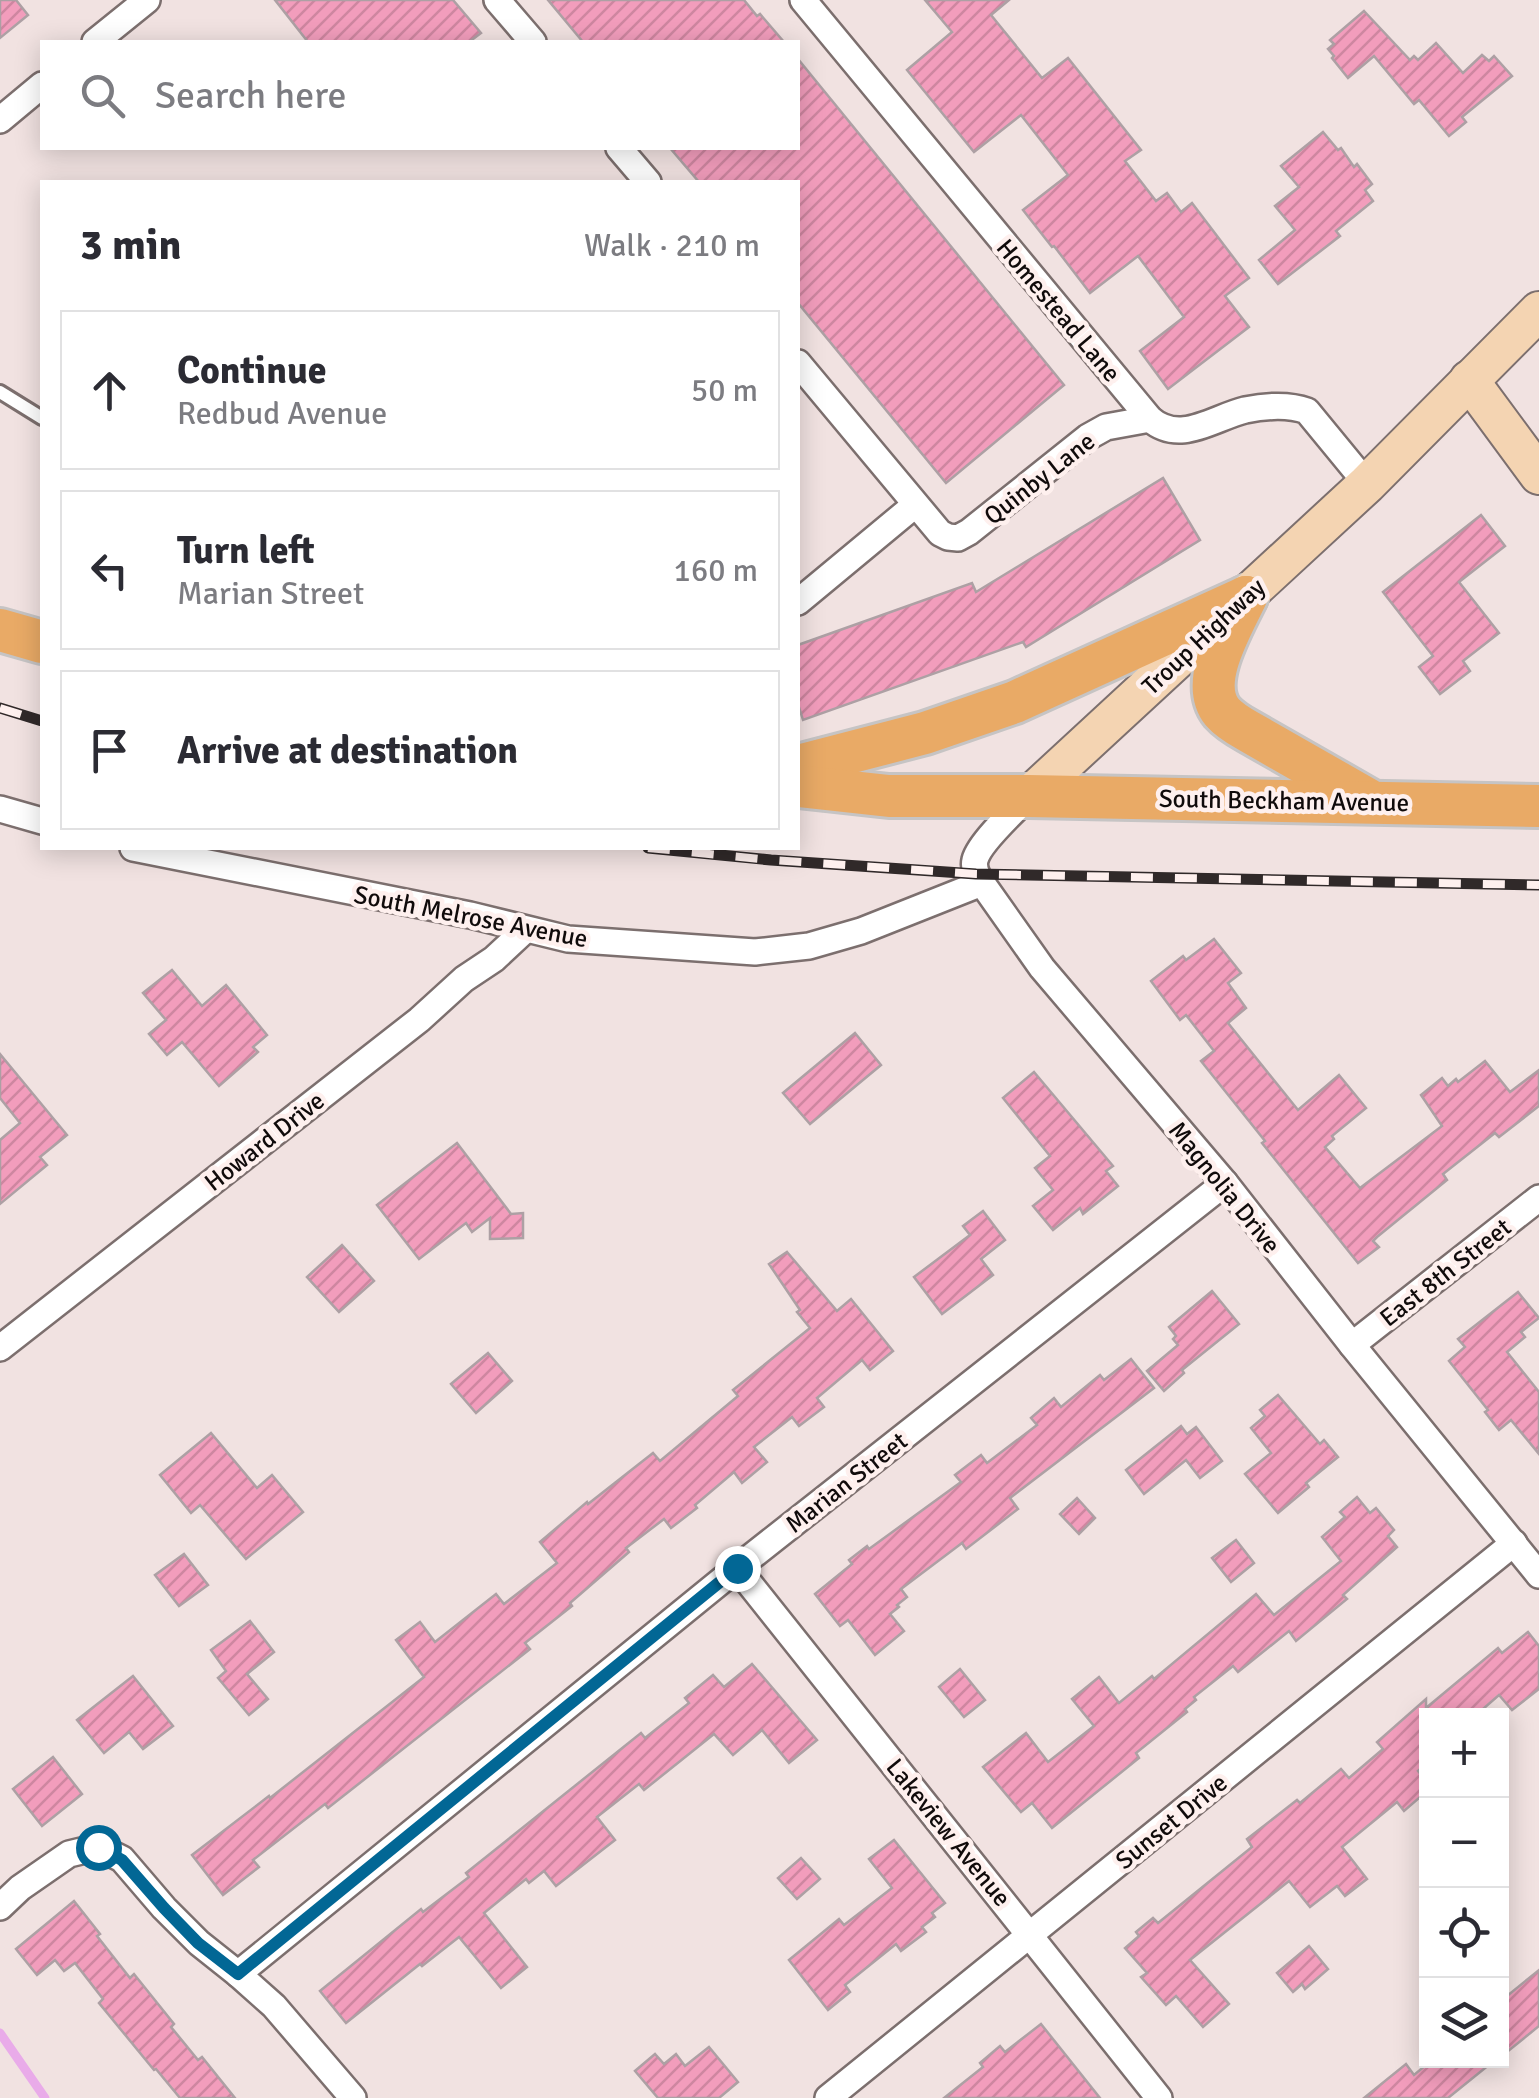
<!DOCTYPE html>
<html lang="en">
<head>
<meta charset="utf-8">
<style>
  :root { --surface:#fff; --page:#f7f7f7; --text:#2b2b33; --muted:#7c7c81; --line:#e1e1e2 }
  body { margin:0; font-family:Signika,sans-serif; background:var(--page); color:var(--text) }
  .controls { position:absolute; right:30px; bottom:30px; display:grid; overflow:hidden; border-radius:0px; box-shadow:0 5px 25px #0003 }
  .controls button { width:90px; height:90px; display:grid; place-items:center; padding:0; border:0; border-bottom:2px solid var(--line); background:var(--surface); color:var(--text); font:50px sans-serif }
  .stop { position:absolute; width:30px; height:30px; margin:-22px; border:8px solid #026795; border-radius:50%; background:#fff }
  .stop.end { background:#026795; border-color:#fff; box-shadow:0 2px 10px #0008 }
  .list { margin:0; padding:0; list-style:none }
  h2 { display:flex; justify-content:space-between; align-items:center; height:130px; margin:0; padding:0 40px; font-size:42px }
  h2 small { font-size:32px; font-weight:400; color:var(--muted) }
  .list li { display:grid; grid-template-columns:65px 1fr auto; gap:30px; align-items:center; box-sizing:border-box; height:160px; margin:0 20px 20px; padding:0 20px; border:2px solid var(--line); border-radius:0px }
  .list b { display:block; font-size:38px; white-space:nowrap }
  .list p { margin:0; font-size:32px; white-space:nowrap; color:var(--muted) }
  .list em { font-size:32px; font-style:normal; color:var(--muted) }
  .icon { flex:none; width:55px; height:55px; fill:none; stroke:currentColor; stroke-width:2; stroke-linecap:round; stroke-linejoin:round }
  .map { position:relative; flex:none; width:1539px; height:2098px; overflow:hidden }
  .search { position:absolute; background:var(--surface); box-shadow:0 5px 25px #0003; left:40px; top:40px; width:760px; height:110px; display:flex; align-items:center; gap:25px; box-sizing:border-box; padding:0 35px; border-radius:0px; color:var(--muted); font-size:38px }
  .panel { position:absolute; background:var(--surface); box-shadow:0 5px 25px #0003; left:40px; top:180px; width:760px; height:670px; border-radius:0px }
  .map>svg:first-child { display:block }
</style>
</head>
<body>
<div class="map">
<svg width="1539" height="2098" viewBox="0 0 1539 2098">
  <defs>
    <pattern id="building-hatch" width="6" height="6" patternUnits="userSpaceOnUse" patternTransform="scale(2.5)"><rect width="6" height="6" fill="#f29dbc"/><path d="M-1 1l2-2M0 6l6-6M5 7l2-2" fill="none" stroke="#ce86a0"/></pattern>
  </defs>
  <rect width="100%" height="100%" fill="#f1e2e1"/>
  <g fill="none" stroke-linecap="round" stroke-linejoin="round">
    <path stroke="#e9abe9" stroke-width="9" d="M0 2033 45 2098"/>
  </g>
  <g fill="url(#building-hatch)" stroke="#ada0a4" stroke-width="2.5">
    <path d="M0 0H16L28 15 0 38Z"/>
    <path d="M275 0H453L481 33 469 42H308Z"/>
    <path d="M548 0H744L757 16 760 14 784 42H583Z"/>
    <path d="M925 0H1009L991 15 1042 78 1068 58 1141 150 1125 161 1156 201 1167 193 1181 212 1192 203 1249 278 1225 296 1249 327 1168 389 1140 351 1184 317 1138 256 1090 293 1054 246 1052 247 1023 210 1068 175 1021 115 974 152 907 70 952 32Z"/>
    <path d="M1364 11 1410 60 1414 56 1418 60 1436 43 1463 73 1482 55 1489 61 1494 56 1512 76 1462 117 1466 122 1449 136 1419 100 1414 104 1374 56 1348 78 1332 58 1334 56 1328 49 1334 44 1330 40Z"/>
    <path d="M798 59 1064 385 946 483 798 303V182H699L670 148H798Z"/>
    <path d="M1323 132 1338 150 1341 148 1354 167 1357 164 1372 184 1365 190 1373 201 1336 231 1340 236 1278 284 1259 260 1295 230 1275 206 1299 187 1281 166Z"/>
    <path d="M1163 478 1200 540 1026 647 1023 642 803 720 798 704V645L972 583 976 592Z"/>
    <path d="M1481 515 1505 546 1459 582 1499 633 1463 661 1470 671 1440 694 1419 667 1433 656 1383 592Z"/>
    <path d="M1214 939 1241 973 1228 983 1246 1008 1228 1023 1298 1110 1339 1075 1366 1108 1332 1136 1334 1139 1325 1147 1360 1188 1442 1126 1421 1095 1442 1078 1448 1086 1456 1079 1458 1082 1485 1061 1510 1092 1539 1070V1106L1499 1137 1495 1133 1443 1174 1447 1180 1377 1237 1373 1241 1379 1247 1358 1263 1262 1143 1265 1141 1201 1061 1214 1051 1186 1015 1180 1020 1151 981 1183 956 1186 960Z"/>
    <path d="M172 970 202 1006 226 985 267 1035 253 1047 258 1052 219 1086 182 1042 167 1055 149 1034 166 1020 143 993Z"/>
    <path d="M855 1033 881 1065 810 1124 783 1093Z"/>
    <path d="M0 1054 67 1135 40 1157 47 1165 0 1204V1140L20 1123 0 1098Z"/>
    <path d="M1034 1072 1113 1166 1106 1171 1118 1186 1083 1214 1080 1208 1053 1230 1033 1206 1053 1190 1035 1168 1050 1156 1003 1098Z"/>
    <path d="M457 1143 511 1214 523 1213V1238L490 1239V1218L472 1232 466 1223 419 1259 377 1205Z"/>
    <path d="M983 1211 1005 1240 981 1259 993 1275 942 1314 914 1277 970 1235 963 1226Z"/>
    <path d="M342 1245 374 1281 339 1312 307 1277Z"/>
    <path d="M787 1252 837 1311 851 1299 893 1351 870 1370 862 1360 817 1398 824 1407 799 1426 792 1417 754 1447 767 1462 742 1483 734 1472 695 1505 697 1508 671 1528 664 1519 626 1548 629 1552 570 1603 572 1606 525 1643 530 1649 328 1808 325 1804 253 1860 259 1867 223 1895 192 1855 269 1796 270 1798 424 1677 396 1640 420 1622 435 1642 496 1594 504 1604 557 1563 540 1542 587 1502 588 1504 653 1453 660 1461 738 1396 733 1390 810 1328 797 1312 800 1310 769 1264Z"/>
    <path d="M1212 1291 1239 1324 1182 1370 1184 1373 1164 1391 1147 1371 1178 1345 1173 1339 1176 1336 1169 1327Z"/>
    <path d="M1518 1292 1539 1318 1521 1332 1525 1337 1507 1352 1539 1392V1454L1511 1420 1499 1430 1485 1412 1488 1410 1449 1361 1465 1347 1458 1339Z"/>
    <path d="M488 1353 512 1381 476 1413 451 1384Z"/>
    <path d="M1131 1359 1154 1388 1010 1498 1018 1509 966 1549 962 1543 901 1589 907 1597 897 1605 899 1607 890 1614 904 1631 875 1655 848 1620 840 1626 815 1594 852 1564 849 1560 867 1546 869 1549 961 1482 955 1475 981 1455 987 1463 1037 1425 1031 1418 1054 1398 1061 1407 1100 1375 1104 1380Z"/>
    <path d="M1278 1395 1320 1444 1324 1440 1338 1457 1306 1483 1309 1487 1278 1513 1245 1474 1271 1453 1251 1428 1265 1416 1260 1410Z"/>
    <path d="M1181 1426 1187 1434 1196 1427 1222 1461 1200 1478 1186 1460 1144 1494 1126 1470Z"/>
    <path d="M211 1433 257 1488 272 1475 303 1512 246 1559 200 1505 191 1513 160 1475Z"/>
    <path d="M1357 1497 1370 1513 1376 1508 1394 1530 1388 1536 1397 1547 1343 1595 1347 1599 1296 1641 1289 1631 1238 1672 1233 1666 1194 1697 1196 1700 1185 1709 1187 1712 1136 1753 1139 1758 1052 1828 1032 1803 1021 1812 983 1767 1026 1733 1048 1762 1094 1726 1072 1699 1099 1677 1119 1703 1152 1676 1154 1679 1256 1594 1274 1615 1341 1561 1322 1537 1345 1517 1340 1512Z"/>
    <path d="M1077 1498 1095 1518 1079 1534 1060 1514Z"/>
    <path d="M1236 1540 1254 1563 1231 1582 1212 1558Z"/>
    <path d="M184 1554 208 1585 179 1606 155 1575Z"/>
    <path d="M250 1621 274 1652 247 1674 268 1699 249 1715 218 1678 226 1671 211 1650Z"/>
    <path d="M1528 1632 1539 1646V1689L1512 1710 1499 1695 1475 1716H1426V1764L1418 1771 1426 1781V1792L1404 1811 1397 1802 1342 1847 1367 1879 1345 1896 1337 1886 1310 1907 1289 1881 1190 1960 1229 2004 1203 2027 1176 1996 1166 2005 1141 1977 1147 1973 1125 1948 1139 1936 1136 1932 1153 1918 1158 1923 1252 1847 1247 1839 1297 1800 1300 1803 1341 1769 1349 1778 1383 1749 1377 1742 1426 1699V1708L1498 1648 1502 1653Z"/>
    <path d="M752 1664 817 1740 789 1763 762 1730 733 1755 714 1734 644 1790 639 1784 597 1817 615 1840 556 1886 544 1871 529 1883 526 1879 484 1913 527 1967 501 1988 459 1937 422 1966 420 1964 346 2023 320 1991 421 1909 423 1912 469 1877 466 1873 641 1733 645 1738 689 1703 685 1698 713 1675 724 1687Z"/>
    <path d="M960 1669 985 1700 964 1717 939 1687Z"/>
    <path d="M133 1676 173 1726 143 1749 129 1732 104 1753 77 1720Z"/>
    <path d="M53 1757 82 1794 42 1826 13 1789Z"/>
    <path d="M894 1840 945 1903 932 1913 935 1917 922 1927 926 1932 901 1951 896 1944 845 1985 850 1992 828 2010 789 1960 839 1919 844 1925 892 1888 869 1859Z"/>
    <path d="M801 1858 820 1879 797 1899 778 1878Z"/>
    <path d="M74 1901 100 1934 97 1936 130 1978 134 1974 174 2024 171 2027 198 2060 202 2057 235 2098H180L156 2069 154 2070 99 2003 103 1999 75 1963 64 1971 55 1960 37 1975 16 1949Z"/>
    <path d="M1309 1946 1328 1969 1305 1989 1302 1984 1293 1992 1277 1973Z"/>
    <path d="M1539 1970V2026L1502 2056V2000Z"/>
    <path d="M1041 2024 1100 2098H944L983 2067 980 2063 1000 2046 1005 2052Z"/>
    <path d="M709 2047 738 2082 719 2098H658L635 2071 655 2054 664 2064 676 2054 685 2066Z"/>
    <path d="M1432 2060H1495L1448 2098H1364L1406 2064 1414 2075Z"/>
  </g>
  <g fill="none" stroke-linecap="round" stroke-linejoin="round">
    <defs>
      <path id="lane" d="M0 392 42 418"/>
      <g id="street">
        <path d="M497 0 533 42"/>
        <path d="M803 0 1150 419C1180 445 1213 418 1245 410 1265 406 1288 404 1307 411L1367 484"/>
        <path d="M95 42 147 0"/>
        <path d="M0 120 42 85"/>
        <path d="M619 148 648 182"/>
        <path d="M798 363 940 533 948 537 958 538 969 532 1088 437 1106 427 1150 419"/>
        <path d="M798 602 915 505"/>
        <path d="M1029 796C1016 809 979 843 975 860 973 868 977 876 982 883L1042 968 1225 1183 1352 1345 1539 1575"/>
        <path d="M0 809 42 821"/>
        <path d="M133 848 470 915 568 939 755 952 809 946 861 931 982 883"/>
        <path d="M1352 1345 1539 1198"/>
        <path d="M0 1348 419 1020 464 979 494 959 525 930"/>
        <path d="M737 1568 1159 2098"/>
        <path d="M0 1907 20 1888 69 1854 98 1847 122 1859 164 1908 199 1943 238 1974 274 2006 353 2098"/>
        <path d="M238 1974 737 1568 1225 1183"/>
        <path d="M828 2098 1514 1543"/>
      </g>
      <g id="secondary">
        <path d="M1469 380 1539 475"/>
        <path d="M1029 796 1367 484 1539 311"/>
      </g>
      <g id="primary">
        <path d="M1246 597C1232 627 1198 682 1222 712 1229 720 1239 726 1248 731L1367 799"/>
        <path d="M0 630 42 642"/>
        <path d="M798 766 925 733 1015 702 1246 597"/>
        <path d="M798 786 889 796H1029L1539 806"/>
      </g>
    </defs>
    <use href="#lane" stroke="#7c6f6e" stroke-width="18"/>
    <use href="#street" stroke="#7c6f6e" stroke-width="30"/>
    <use href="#secondary" stroke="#7c6f6e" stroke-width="42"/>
    <use href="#primary" stroke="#c6c4c4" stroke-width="48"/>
    <use href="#lane" stroke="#fff" stroke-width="12"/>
    <use href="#street" stroke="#fff" stroke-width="25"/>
    <use href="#secondary" stroke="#f4d4b2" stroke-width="38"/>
    <use href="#primary" stroke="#e9aa66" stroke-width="42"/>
    <defs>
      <g id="rail">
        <path d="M0 708 42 721"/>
        <path d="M648 848 771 860 976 874 1539 885"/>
      </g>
    </defs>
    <use href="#rail" stroke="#302929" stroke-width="11"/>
    <use href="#rail" stroke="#fef0ee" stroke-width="8" stroke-dasharray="22" stroke-linecap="butt"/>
  </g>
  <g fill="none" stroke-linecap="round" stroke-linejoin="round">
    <path stroke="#026795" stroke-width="12" d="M98 1847 122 1860 164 1908 198 1943 238 1974 737 1568"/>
  </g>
  <g text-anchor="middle" stroke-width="9" stroke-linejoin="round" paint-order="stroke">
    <g font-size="25" fill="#100b0b" stroke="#fef0ee">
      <text transform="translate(1059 310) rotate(50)" y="9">Homestead Lane</text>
      <text transform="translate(1039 478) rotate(-38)" y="9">Quinby Lane</text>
      <text transform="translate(1203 636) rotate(-43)" y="9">Troup Highway</text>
      <text transform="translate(1284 800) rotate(1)" y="9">South Beckham Avenue</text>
      <text transform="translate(471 916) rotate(11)" y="9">South Melrose Avenue</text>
      <text transform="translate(264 1141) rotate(-38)" y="9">Howard Drive</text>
      <text transform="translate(1225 1187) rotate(51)" y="9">Magnolia Drive</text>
      <text transform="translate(1445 1272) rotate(-38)" y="9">East 8th Street</text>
      <text transform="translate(846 1482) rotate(-38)" y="9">Marian Street</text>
      <text transform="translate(1171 1821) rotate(-39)" y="9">Sunset Drive</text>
      <text transform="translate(949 1832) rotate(51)" y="9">Lakeview Avenue</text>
    </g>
  </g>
</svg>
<div class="controls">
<button>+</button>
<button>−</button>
<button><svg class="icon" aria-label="locate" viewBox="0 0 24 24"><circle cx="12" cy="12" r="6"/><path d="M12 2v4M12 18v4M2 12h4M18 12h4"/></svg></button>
<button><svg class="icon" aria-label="layers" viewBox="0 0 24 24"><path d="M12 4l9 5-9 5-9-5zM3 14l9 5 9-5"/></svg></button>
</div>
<div class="stop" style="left:98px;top:1847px"></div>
<div class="stop end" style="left:737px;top:1568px"></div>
<div class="search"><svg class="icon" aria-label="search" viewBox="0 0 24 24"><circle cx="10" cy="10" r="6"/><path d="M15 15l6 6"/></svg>Search here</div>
<section class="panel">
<h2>3 min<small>Walk · 210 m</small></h2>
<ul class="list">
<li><svg class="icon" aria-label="ahead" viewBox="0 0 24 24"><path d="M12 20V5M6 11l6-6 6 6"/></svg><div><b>Continue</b><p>Redbud Avenue</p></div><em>50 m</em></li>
<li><svg class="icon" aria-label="left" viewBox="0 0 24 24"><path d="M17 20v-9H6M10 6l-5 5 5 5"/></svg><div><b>Turn left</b><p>Marian Street</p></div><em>160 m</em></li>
<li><svg class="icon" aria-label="arrive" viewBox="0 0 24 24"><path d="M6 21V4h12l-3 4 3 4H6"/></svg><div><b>Arrive at destination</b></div></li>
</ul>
</section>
</div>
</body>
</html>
